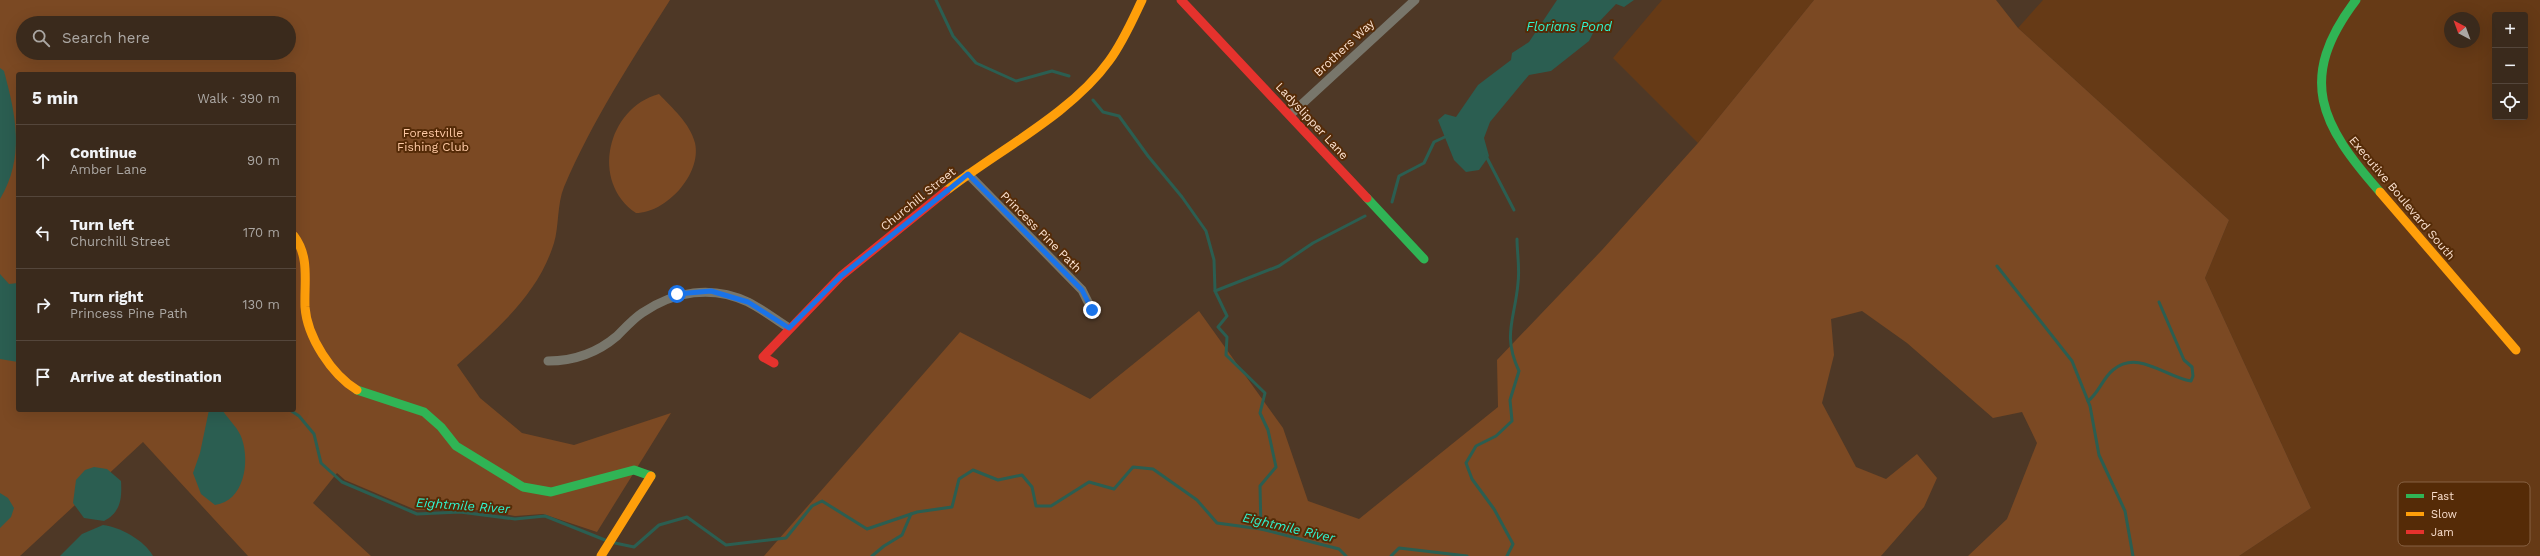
<!DOCTYPE html>
<html lang="en">
<head>
<meta charset="utf-8">
<style>
  :root { --surface:#3a2a1c; --page:#453629; --text:#f1f3f6; --muted:#aba7a3; --line:#54463b }
  body { margin:0; font-family:"Work Sans",sans-serif; background:var(--page); color:var(--text) }
  .controls { position:absolute; right:12px; top:12px; display:grid; overflow:hidden; border-radius:4px; box-shadow:0 4px 16px #0002 }
  .controls button { width:36px; height:36px; display:grid; place-items:center; padding:0; border:0; border-bottom:1px solid var(--line); background:var(--surface); color:var(--text); font:20px sans-serif }
  .compass { position:absolute; left:2444px; top:12px; width:36px; height:36px; border-radius:50%; background:var(--surface); box-shadow:0 4px 16px #0002; rotate:319deg }
  .stop { position:absolute; width:12px; height:12px; margin:-9px; border:3px solid #1a73e8; border-radius:50%; background:#fff }
  .stop.end { background:#1a73e8; border-color:#fff; box-shadow:0 1px 4px #0008 }
  .list { margin:0; padding:0; list-style:none }
  h2 { display:flex; justify-content:space-between; align-items:center; height:52px; margin:0; padding:0 16px; font-size:17px }
  h2 small { font-size:13px; font-weight:400; color:var(--muted) }
  .list li { display:grid; grid-template-columns:26px 1fr auto; gap:12px; align-items:center; box-sizing:border-box; height:72px; padding:0 16px; border-top:1px solid var(--line) }
  .list b { display:block; font-size:15px; white-space:nowrap }
  .list p { margin:0; font-size:13px; white-space:nowrap; color:var(--muted) }
  .list em { font-size:13px; font-style:normal; color:var(--muted) }
  .icon { flex:none; width:22px; height:22px; fill:none; stroke:currentColor; stroke-width:2; stroke-linecap:round; stroke-linejoin:round }
  .map { position:relative; flex:none; width:2540px; height:556px; overflow:hidden }
  .search { position:absolute; background:var(--surface); box-shadow:0 4px 16px #0002; left:16px; top:16px; width:280px; height:44px; display:flex; align-items:center; gap:10px; box-sizing:border-box; padding:0 14px; border-radius:22px; color:var(--muted); font-size:15px }
  .panel { position:absolute; background:var(--surface); box-shadow:0 4px 16px #0002; left:16px; top:72px; width:280px; height:340px; border-radius:4px }
  .map>svg:first-child { display:block }
</style>
</head>
<body>
<div class="map">
<svg width="2540" height="556" viewBox="0 0 2540 556">
  <rect width="100%" height="100%" fill="#4e3826"/>
  <g fill="#663a16" fill-rule="evenodd">
    <path d="M1662 0H1814L1698 143 1613 58Z"/>
    <path d="M2043 0H2540V556H2239L2311 508 2205 278 2229 220 2018 28ZM2495 15H2525V117H2495ZM2450 18H2474V42H2450Z"/>
  </g>
  <g fill="#7b4923" fill-rule="evenodd">
    <path d="M0 0H670C632 60 592 121 564 187 557 204 559 226 554 243 538 295 496 330 457 365L480 398 522 433 574 445 671 413 597 532 543 514 515 516 483 510H416L345 480 337 473 313 503 371 556H248L143 442 20 556H0ZM23 23H289V53H23ZM18 74H294V410H18Z"/>
    <path d="M1814 0H1996L2018 28 2229 220 2205 278 2311 508 2239 556H1968L2007 519 2037 443 2022 412 1993 418 1907 343 1862 311 1831 319 1834 355 1822 403 1856 467 1886 479 1917 454 1937 478 1924 507 1881 556H764L960 332 1090 399 1199 311 1283 428 1308 501 1359 519 1498 407 1497 360 1602 250 1698 143Z"/>
    <path d="M659 94C672 108 690 123 695 143 702 174 666 213 636 213 590 182 607 108 659 94Z"/>
  </g>
  <g fill="#2b5e51">
    <path d="M1557 0H1634L1624 7 1616 4 1598 23 1589 41 1551 71 1529 75 1490 122 1484 138 1489 156 1479 170 1466 172 1454 160 1438 120 1445 114 1456 117 1478 85 1511 60 1512 53 1529 42Z"/>
    <path d="M0 68 4 71C16 116 25 157 0 199Z"/>
    <path d="M0 274 9 284 18 283V362L0 359Z"/>
    <path d="M209 410 223 411C229 420 239 429 242 439 250 463 244 501 215 505L201 494 193 473 200 453Z"/>
    <path d="M94 467 107 469 121 481C122 498 121 512 104 521L84 518 73 503 76 480 85 470Z"/>
    <path d="M0 493 8 498 14 508 11 517 0 528Z"/>
    <path d="M103 525C120 527 144 540 153 556H60L82 534Z"/>
  </g>
  <g fill="none" stroke-linecap="round" stroke-linejoin="round">
    <g stroke="#2b5e51" stroke-width="3">
      <path d="M936 0 953 36 976 63 1016 81 1052 71 1069 76"/>
      <path d="M1093 100 1103 112 1119 116 1148 156 1182 197 1206 231 1214 260 1215 291 1227 316 1218 327 1227 337 1226 355 1265 393 1260 413 1268 430 1276 467 1260 486 1261 529"/>
      <path d="M1486 156 1514 210"/>
      <path d="M1392 202 1399 176 1424 163 1434 142 1447 136"/>
      <path d="M1997 266 2072 361 2090 406 2099 455 2125 511 2133 556"/>
      <path d="M1215 291 1279 266 1313 243 1365 216"/>
      <path d="M2088 401C2099 393 2102 379 2113 370 2138 349 2165 377 2191 381L2193 376 2192 367 2184 360 2159 302"/>
      <path d="M290 410 299 416 314 434 321 463 342 482 417 514 460 512 515 519 545 516 605 540"/>
      <path d="M615 543 634 547 659 525 687 517 726 545 786 538 812 506 822 501 867 529 917 512 952 507 959 479 973 470 998 480 1022 475 1032 487 1036 506H1051L1089 482 1114 489 1133 467 1153 469 1197 500 1217 523 1261 529 1339 549 1346 556"/>
      <path d="M872 556 884 546 902 535 911 514"/>
      <path d="M1391 556 1399 548 1467 556"/>
      <path d="M1507 556 1513 544 1494 509 1472 479 1466 463 1476 446 1496 436 1512 421 1510 400 1519 371C1502 335 1515 319 1518 283 1520 268 1517 253 1517 239"/>
    </g>
    <g stroke="#78766b" stroke-width="9">
      <path d="M1290 115 1415 0"/>
      <path d="M968 174 1082 290 1092 310"/>
      <path d="M548 361C575 361 597 353 617 336 625 328 633 319 642 313 674 291 712 285 748 302 762 309 776 320 789 328"/>
    </g>
    <g stroke="#30b455" stroke-width="9">
      <path d="M2356 0C2296 79 2321 125 2380 192"/>
      <path d="M1367 198 1424 259"/>
      <path d="M357 390 424 412 441 427 456 446 523 487 551 492 634 470 651 476"/>
    </g>
    <g stroke="#ff9f0a" stroke-width="9">
      <path d="M946 191C997 151 1071 114 1109 61 1123 42 1132 21 1142 0"/>
      <path d="M2380 192 2516 350"/>
      <path d="M294 236C310 257 304 282 305 307 307 337 332 375 357 390"/>
      <path d="M601 556 651 476"/>
    </g>
    <g stroke="#e5322d" stroke-width="9">
      <path d="M1181 0 1367 198"/>
      <path d="M774 363 763 357 841 276 946 191"/>
    </g>
  </g>
  <g fill="none" stroke-linecap="round" stroke-linejoin="round">
    <path stroke="#1a73e8" stroke-width="5" d="M677 294 711 291 748 302 789 328 841 276 968 174 1082 290 1092 310"/>
  </g>
  <g text-anchor="middle" stroke-width="4" stroke-linejoin="round" paint-order="stroke">
    <g font-size="12" fill="#fadfcd" stroke="#552b07">
      <text transform="translate(1344 48) rotate(-43)" y="4">Brothers Way</text>
      <text transform="translate(1312 121) rotate(47)" y="4">Ladyslipper Lane</text>
      <text transform="translate(2402 198) rotate(50)" y="4">Executive Boulevard South</text>
      <text transform="translate(918 199) rotate(-39)" y="4">Churchill Street</text>
      <text transform="translate(1041 232) rotate(45)" y="4">Princess Pine Path</text>
    </g>
    <g font-size="12" fill="#ffcaa6" stroke="#552b07">
      <text x="433" y="137">Forestville<tspan x="433" dy="14">Fishing Club</tspan></text>
    </g>
    <g font-size="13" font-style="italic" fill="#2ff4cf" stroke="#552b07">
      <text x="1569" y="31">Florians Pond</text>
      <text transform="translate(463 505) rotate(4)" y="5">Eightmile River</text>
      <text transform="translate(1289 527) rotate(13)" y="5">Eightmile River</text>
    </g>
  </g>
  <rect x="2398" y="482" width="132" height="64" rx="6" fill="#552b07" stroke="#866142" stroke-width="1"/>
  <rect x="2406" y="494" width="18" height="4" fill="#30b455"/>
  <rect x="2406" y="512" width="18" height="4" fill="#ff9f0a"/>
  <rect x="2406" y="530" width="18" height="4" fill="#e5322d"/>
  <g font-size="11" fill="#fadfcd">
    <text x="2431" y="500">Fast</text>
    <text x="2431" y="518">Slow</text>
    <text x="2431" y="536">Jam</text>
  </g>
</svg>
<div class="controls">
<button>+</button>
<button>−</button>
<button><svg class="icon" aria-label="locate" viewBox="0 0 24 24"><circle cx="12" cy="12" r="6"/><path d="M12 2v4M12 18v4M2 12h4M18 12h4"/></svg></button>
</div>
<svg class="compass" viewBox="-18 -18 36 36"><path d="M0-13l5 13h-10z" fill="#e53935"/><path d="M0 13l5-13h-10z" fill="#aba7a3"/></svg>
<div class="stop" style="left:677px;top:294px"></div>
<div class="stop end" style="left:1092px;top:310px"></div>
<div class="search"><svg class="icon" aria-label="search" viewBox="0 0 24 24"><circle cx="10" cy="10" r="6"/><path d="M15 15l6 6"/></svg>Search here</div>
<section class="panel">
<h2>5 min<small>Walk · 390 m</small></h2>
<ul class="list">
<li><svg class="icon" aria-label="ahead" viewBox="0 0 24 24"><path d="M12 20V5M6 11l6-6 6 6"/></svg><div><b>Continue</b><p>Amber Lane</p></div><em>90 m</em></li>
<li><svg class="icon" aria-label="left" viewBox="0 0 24 24"><path d="M17 20v-9H6M10 6l-5 5 5 5"/></svg><div><b>Turn left</b><p>Churchill Street</p></div><em>170 m</em></li>
<li><svg class="icon" aria-label="right" viewBox="0 0 24 24"><path d="M7 20v-9h11M14 6l5 5-5 5"/></svg><div><b>Turn right</b><p>Princess Pine Path</p></div><em>130 m</em></li>
<li><svg class="icon" aria-label="arrive" viewBox="0 0 24 24"><path d="M6 21V4h12l-3 4 3 4H6"/></svg><div><b>Arrive at destination</b></div></li>
</ul>
</section>
</div>
</body>
</html>
